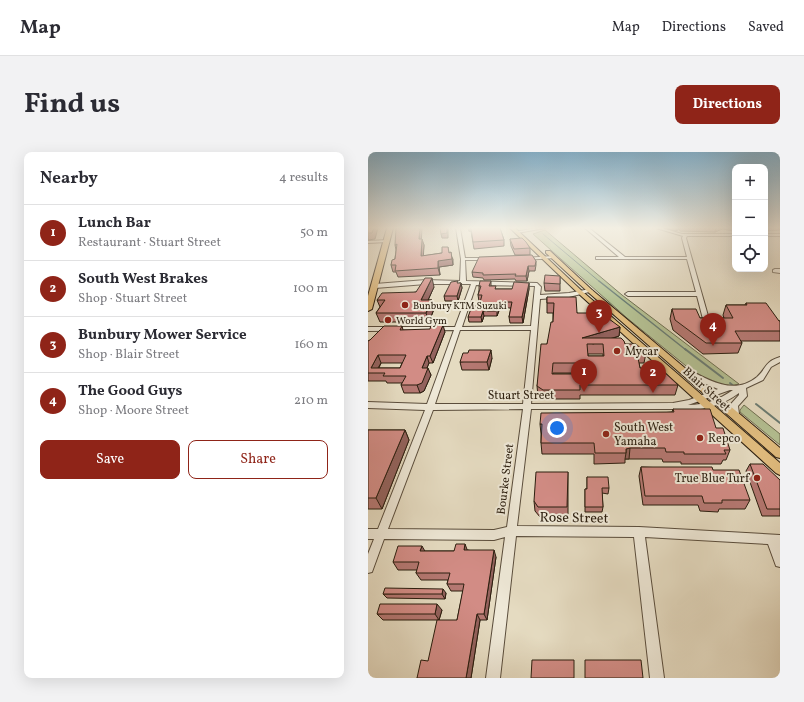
<!DOCTYPE html>
<html lang="en">
<head>
<meta charset="utf-8">
<style>
  :root { --surface:#fff; --page:#f2f2f3; --text:#2b2b33; --muted:#7c7c81; --line:#e1e1e2; --accent:#8f2418 }
  body { margin:0; font-family:Vollkorn,serif; background:var(--page); color:var(--text) }
  .controls { position:absolute; right:12px; top:12px; display:grid; overflow:hidden; border-radius:8px; box-shadow:0 4px 16px #0002 }
  .controls button { width:36px; height:36px; display:grid; place-items:center; padding:0; border:0; border-bottom:1px solid var(--line); background:var(--surface); color:var(--text); font:20px sans-serif }
  .you { position:absolute; left:189px; top:276px; width:14px; height:14px; margin:-10px; border:3px solid #fff; border-radius:50%; background:#1a73e8; box-shadow:0 0 0 6px #1a73e833 }
  .badge { display:grid; place-items:center; width:26px; height:26px; border-radius:50%; background:var(--accent); color:#fff; font-size:13px; font-weight:700 }
  .pin { position:absolute; translate:-50% -33px; filter:drop-shadow(0 1px 2px #0008) }
  .pin::after { content:''; position:absolute; top:21px; width:14px; height:12px; background:inherit; clip-path:polygon(0 0,100% 0,50% 100%) }
  .list { margin:0; padding:0; list-style:none }
  h2 { display:flex; justify-content:space-between; align-items:center; height:52px; margin:0; padding:0 16px; font-size:17px }
  h2 small { font-size:13px; font-weight:400; color:var(--muted) }
  .list li { display:grid; grid-template-columns:26px 1fr auto; gap:12px; align-items:center; box-sizing:border-box; height:56px; padding:0 16px; border-top:1px solid var(--line) }
  .list b { display:block; font-size:15px; white-space:nowrap }
  .list p { margin:0; font-size:13px; white-space:nowrap; color:var(--muted) }
  .list em { font-size:13px; font-style:normal; color:var(--muted) }
  .actions { display:flex; gap:8px; padding:12px 16px }
  .actions a { flex:1; padding:9px 0; border:1px solid var(--accent); border-radius:8px; text-align:center; font-size:14px; color:var(--accent) }
  .actions .main { background:var(--accent); color:#fff }
  .icon { flex:none; width:22px; height:22px; fill:none; stroke:currentColor; stroke-width:2; stroke-linecap:round; stroke-linejoin:round }
  .map { position:relative; flex:none; width:412px; height:526px; overflow:hidden; border-radius:8px }
  header { display:flex; align-items:center; gap:24px; box-sizing:border-box; height:56px; padding:0 20px; background:var(--surface); border-bottom:1px solid var(--line) }
  header strong { font-size:19px }
  nav { display:flex; gap:22px; margin-inline-start:auto; font-size:14px }
  .intro { display:flex; align-items:center; justify-content:space-between; box-sizing:border-box; height:96px; padding:0 24px }
  h1 { margin:0; font-size:28px }
  .button { padding:10px 18px; border-radius:8px; background:var(--accent); color:#fff; font-size:14px; font-weight:700 }
  main { display:flex; gap:24px; padding:0 24px }
  aside { flex:1; background:var(--surface); border-radius:8px; box-shadow:0 4px 16px #0002 }
  .map>svg:first-child { display:block }
</style>
</head>
<body>
<header>
<strong>Map</strong>
<nav><a>Map</a><a>Directions</a><a>Saved</a></nav>
</header>
<div class="intro"><h1>Find us</h1><a class="button">Directions</a></div>
<main>
<aside>
<h2>Nearby<small>4 results</small></h2>
<ul class="list">
<li><span class="badge">1</span><div><b>Lunch Bar</b><p>Restaurant · Stuart Street</p></div><em>50 m</em></li>
<li><span class="badge">2</span><div><b>South West Brakes</b><p>Shop · Stuart Street</p></div><em>100 m</em></li>
<li><span class="badge">3</span><div><b>Bunbury Mower Service</b><p>Shop · Blair Street</p></div><em>160 m</em></li>
<li><span class="badge">4</span><div><b>The Good Guys</b><p>Shop · Moore Street</p></div><em>210 m</em></li>
</ul>
<div class="actions"><a class="main">Save</a><a>Share</a></div>
</aside>
<div class="map">
<svg width="412" height="526" viewBox="0 0 412 526">
  <rect width="100%" height="100%" fill="#e5dbc1"/>
  <filter id="stains"><feTurbulence type="fractalNoise" baseFrequency=".005" numOctaves="4"/><feColorMatrix values="0 0 0 0 .2 0 0 0 0 .09 0 0 0 0 .02 0 0 0 .5 -.17"/></filter>
  <radialGradient id="worn" r=".72"><stop offset=".6" stop-color="#630" stop-opacity="0"/><stop offset="1" stop-color="#630" stop-opacity=".3"/></radialGradient>
  <g fill="#b4c093" stroke="#706f51">
    <path d="M177 78 254 143 371 232 359 235 350 233 323 218 259 166 165 82Z"/>
    <path d="M376 253 412 282V293L372 260V258Z"/>
  </g>
  <g fill="none" stroke-linecap="round" stroke-linejoin="round">
    <path stroke="#6b7c73" stroke-width="1" d="M175 82 232 130"/>
    <path stroke="#6b7c73" stroke-width="1.5" d="M231 129 318 198"/>
    <g stroke="#6b7c73" stroke-width="2">
      <path d="M317 197 355 226"/>
      <path d="M362 231 367 235"/>
      <path d="M388 252 412 271"/>
    </g>
    <defs>
      <g id="minor">
        <path d="M88 76H92L97 106H120L122 107 120 108H97L98 129 169 131 173 135 172 143 201 141 222 137 225 139 201 145 172 147 163 252 305 251 321 248 350 237 313 221 312 219 313 217H319C341 228 366 244 389 225 399 216 396 210 412 205V210L403 215 395 228 378 236 379 244 370 254 371 262 367 265 363 262 362 253 371 243V241C352 255 328 261 305 257H163L149 374 271 375 412 383V415L408 414 400 392 277 385 296 526H282L266 385 148 384 132 526H118L137 385 126 388 16 387 4 420 0 421V402L6 387H0V377H10L57 258 0 256V250L59 252 86 178 0 179V175H87L103 132H58L7 136 4 134 7 132 58 128 92 129 93 107ZM108 133 167 134 163 174 94 175ZM92 178H163L155 252H67ZM362 238H365C352 247 337 253 320 253ZM155 257 139 375 126 378 20 377 65 258Z"/>
        <path d="M168 76H177L149 81 147 80Z"/>
        <path d="M217 76H221L257 105H319L314 86 315 84 288 76H294L314 82H367V84H319L318 86 342 171 341 172H337L336 171 329 144H260L257 142 260 140H328L319 107H228V105H251Z"/>
        <rect x="397" y="82" width="15" height="2"/>
        <path d="M21 88V89L19 90 0 91V89Z"/>
        <path d="M185 104H187V106L156 108 154 107 156 106Z"/>
        <path d="M407 117H412V121L405 120V118Z"/>
      </g>
      <g id="major">
        <path d="M19 76H25L4 157 0 159V144Z"/>
        <path d="M142 76H147L215 140 412 311V323L408 321 211 142Z"/>
        <path d="M178 99H182L224 138 412 296V306L408 305 220 140 178 101Z"/>
      </g>
    </defs>
    <use href="#minor" stroke="#5a4d3c" stroke-width="2"/>
    <use href="#major" stroke="#2b1e0f" stroke-width="2"/>
    <use href="#minor" fill="#eee8d7" fill-rule="evenodd"/>
    <use href="#major" fill="#e2be80" fill-rule="evenodd"/>
  </g>
  <g fill="#b57872" stroke="#2b1e0f" fill-rule="evenodd">
    <path d="M101 76H132L136 88V94L106 97 103 79H101Z"/>
    <path d="M296 76H367V79L354 77 347 80 312 79 311 77 308 79Z"/>
    <path d="M397 76H412V78L397 79Z"/>
    <path d="M53 87 56 93 55 104 74 101 80 95 81 101 85 107V113L71 115 72 123 30 125 28 120H25L23 113 27 107 28 98 27 93Z"/>
    <path d="M142 87 162 96V103H147L143 94Z"/>
    <path d="M168 109V113L167 119H161L159 129H148L147 127 116 128 115 126 105 125 104 120Z"/>
    <path d="M192 124V139H177L176 131Z"/>
    <path d="M123 129V134L128 137H144L161 131V137L155 171H142L141 165 143 156H132L129 164H116L114 170H101L100 165 111 154 112 149H111L110 143 111 138V134Z"/>
    <path d="M91 131H93L94 136 90 149H77L76 144Z"/>
    <path d="M66 135 60 148H64L66 157 61 170H12L8 161 12 155 9 148 48 140Z"/>
    <path d="M179 145 209 161 252 175 251 184 246 186 257 192 278 201 276 211H271L272 216 310 233 307 243H212V247H176L170 244 169 234 179 192 185 170V161H179ZM220 202H235V204H220ZM185 221H208V222H185Z"/>
    <path d="M378 151 411 169H412V189H373L374 191 370 201 335 202 305 178 302 167 304 157 332 166H356L355 163 358 153H377Z"/>
    <path d="M34 174 35 178 77 180 65 211H61L59 216 63 223 56 239 52 241H36L33 233 34 231H19L18 229H0V189ZM13 211H34L32 216H11Z"/>
    <path d="M124 206 121 218H94L92 210Z"/>
    <path d="M305 257 348 276 362 298 358 308H355L353 312H313V310H295L294 307H257V311L226 312V302H174L173 291V282L172 272 304 260Z"/>
    <path d="M0 278H37L41 288 14 357H0Z"/>
    <path d="M382 312 412 328V364H394L378 319Z"/>
    <path d="M273 315 345 318 382 348 377 357H351L350 360 332 359 330 353H275L271 324Z"/>
    <path d="M200 320V365H172L167 359 166 349Z"/>
    <path d="M219 325 241 336 240 342 234 341 235 355 234 360H217V337H219Z"/>
    <path d="M100 398 128 405 119 468H112L103 526H49L89 468 95 439H83L79 432 80 428H53L48 421 49 418H30L25 410 57 399H86Z"/>
    <path d="M78 441 77 447 19 446 15 442Z"/>
    <path d="M74 458 71 468H15L9 462Z"/>
  </g>
  <g fill="#93625d" stroke="#2b1e0f">
    <path d="M6 76H10L7 87 0 88V81Z"/>
    <path d="M52 76H54L53 93 51 87Z"/>
    <path d="M79 76H80V86H74L73 82Z"/>
    <rect x="101" y="76" width="2" height="3"/>
    <path d="M308 76H311V77L308 79Z"/>
    <path d="M348 76H354V77L347 80Z"/>
    <path d="M54 87 56 93 55 110 53 104Z"/>
    <path d="M83 100 85 113 71 115 72 123 70 116V109Z"/>
    <path d="M160 114 161 119 159 129 158 124Z"/>
    <path d="M64 126 66 135 56 157 53 148Z"/>
    <path d="M93 131 94 136 90 149 89 144Z"/>
    <path d="M161 131V137L155 171 154 165Z"/>
    <path d="M64 148 66 157 61 170 58 161Z"/>
    <path d="M131 150 132 156 129 164V159Z"/>
    <path d="M115 159 116 164 114 170 113 165Z"/>
    <path d="M75 173 77 180 65 211 62 204Z"/>
    <path d="M252 175 251 184 225 192 214 186Z"/>
    <path d="M123 198 124 206 121 218 119 210Z"/>
    <path d="M10 203 13 211 7 221 3 216Z"/>
    <path d="M59 204 61 211 56 223 54 216Z"/>
    <path d="M60 216 63 223 56 239 52 241 49 233Z"/>
    <path d="M37 278 41 288 14 357 8 346Z"/>
    <path d="M262 296 261 307H257L258 301V297Z"/>
    <path d="M97 392 100 400 96 398Z"/>
    <path d="M54 394 58 401 52 399Z"/>
    <path d="M126 398 128 405 119 468 116 462Z"/>
    <path d="M75 437 78 441 77 447 74 442Z"/>
    <path d="M69 452 74 458 71 468 67 462Z"/>
    <path d="M109 462 112 468 103 526H98Z"/>
  </g>
  <g fill="#d28c85" stroke="#2b1e0f" fill-rule="evenodd">
    <path d="M0 76H6L4 81H0Z"/>
    <path d="M28 76H52L51 87H54L53 104 74 101V95H80L81 101 83 100 84 107 70 109V116L27 119 28 113H23L24 108 27 107 29 92 27 93Z"/>
    <path d="M72 76H79V81L73 82Z"/>
    <path d="M103 76H132L136 88 105 90Z"/>
    <path d="M154 86 158 90 162 96 146 97 142 87Z"/>
    <path d="M164 103 168 109 167 114H160L158 124H147L148 122 115 123V121L104 120 111 105Z"/>
    <path d="M177 123 192 124V132L176 131Z"/>
    <path d="M57 126H64L53 148H64L58 161H8L17 148H9L14 141 48 140Z"/>
    <path d="M90 129 89 131H93L89 144H76L83 130Z"/>
    <path d="M112 129H123L121 134H128L127 137H144L146 130 161 131 154 165H141L144 150H131L129 159H115L113 165H100L104 154H111L114 143H110L113 134H111Z"/>
    <path d="M179 145H208L209 161H233L252 175 214 186H253L256 189 257 192H268L278 201H269L272 216 293 217 310 233H212V238H175L169 234 173 192H179L183 170H185L186 151H179ZM219 192H235L236 204H220ZM185 211H208V222H184Z"/>
    <path d="M378 151H398L411 169H412V179H367L374 191H338L307 168 304 157H328L332 166H365L358 153H379Z"/>
    <path d="M63 173H75L62 204H59L54 216H60L54 231 49 233H33L38 224H15L17 221H0V189L2 188 16 174H34L32 178 62 177ZM10 203H38L32 216H3Z"/>
    <path d="M101 198H123L119 210H92L95 201H100Z"/>
    <path d="M305 257H342L348 276H355L362 298H356L358 302H316V300H298L297 296H262L258 297V301H227L226 291H173L174 272H172L173 261 306 260Z"/>
    <path d="M0 278H37L8 346H0Z"/>
    <path d="M382 312H395L412 328V357H399Z"/>
    <path d="M273 315H344L345 318H371L382 348H354V351H336L334 344H277Z"/>
    <path d="M168 320H200L199 355H170L166 349Z"/>
    <path d="M219 325H240L241 336H234L235 355H217V337H219Z"/>
    <path d="M88 392H97L96 398H126L116 462H109L98 526H49L53 508 60 509 69 468H89L96 432H79L82 421H48L51 410H25L30 394H54L52 399H86Z"/>
    <path d="M17 436 75 437 74 442H15Z"/>
    <path d="M12 452H69L67 462H9Z"/>
    <path d="M164 508H206V526H163Z"/>
    <path d="M217 508H273L275 526H217Z"/>
  </g>
  <linearGradient id="sky" x2="0" y2="1"><stop stop-color="#87b7d4"/><stop offset="0.51" stop-color="#f3efe3"/><stop offset="1" stop-color="#f3efe3" stop-opacity="0"/></linearGradient>
  <rect width="412" height="149" fill="url(#sky)"/>
  <g fill="#8f2418" stroke="#eee8d7" stroke-width="1.5">
    <circle cx="37" cy="153" r="4"/>
    <circle cx="20" cy="168" r="4"/>
    <circle cx="249" cy="199" r="4"/>
    <circle cx="238" cy="282" r="4"/>
    <circle cx="332" cy="286" r="4"/>
    <circle cx="389" cy="326" r="4"/>
  </g>
  <g text-anchor="middle" stroke-width="4" stroke-linejoin="round" paint-order="stroke">
    <g font-size="10" fill="#2b1e0f" stroke="#eee8d7" text-anchor="start">
      <text x="45" y="157">Bunbury KTM Suzuki</text>
      <text x="28" y="172">World Gym</text>
    </g>
    <g font-size="12" fill="#2b1e0f" stroke="#eee8d7" text-anchor="start">
      <text x="257" y="203">Mycar</text>
      <text x="246" y="279">South West<tspan x="246" dy="14">Yamaha</tspan></text>
      <text x="340" y="290">Repco</text>
      <text x="381" y="330" text-anchor="end">True Blue Turf</text>
    </g>
    <g font-size="12" fill="#2b1e0f" stroke="#eee8d7">
      <text transform="translate(339 237) rotate(42)" y="4">Blair Street</text>
      <text x="153" y="247">Stuart Street</text>
      <text transform="translate(137 327) rotate(-83)" y="4">Bourke Street</text>
    </g>
    <g font-size="14" fill="#2b1e0f" stroke="#eee8d7">
      <text transform="translate(206 365) rotate(1)" y="5">Rose Street</text>
    </g>
  </g>
  <rect width="100%" height="100%" filter="url(#stains)"/>
  <rect width="100%" height="100%" fill="url(#worn)"/>
</svg>
<div class="controls">
<button>+</button>
<button>−</button>
<button><svg class="icon" aria-label="locate" viewBox="0 0 24 24"><circle cx="12" cy="12" r="6"/><path d="M12 2v4M12 18v4M2 12h4M18 12h4"/></svg></button>
</div>
<div class="you"></div>
<div class="pin badge" style="left:216px;top:240px">1</div>
<div class="pin badge" style="left:285px;top:241px">2</div>
<div class="pin badge" style="left:231px;top:181px">3</div>
<div class="pin badge" style="left:345px;top:194px">4</div>
</div>
</main>
</body>
</html>
